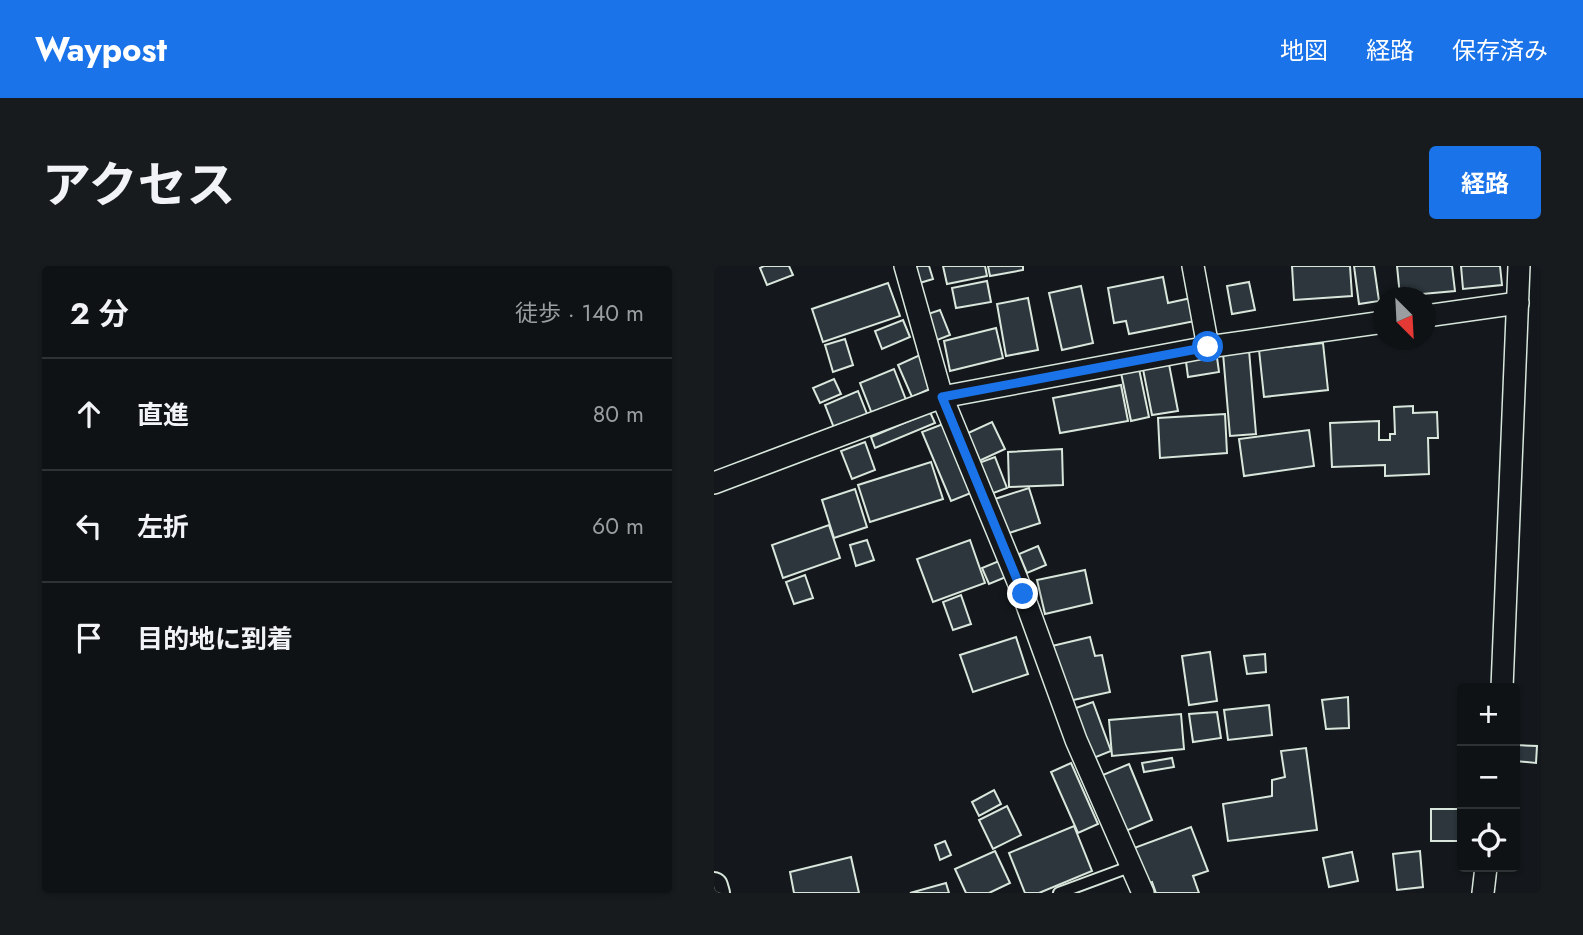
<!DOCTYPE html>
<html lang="ja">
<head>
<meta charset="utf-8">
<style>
  :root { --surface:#0f1215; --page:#181b1e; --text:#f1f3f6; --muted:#9b9ea0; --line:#2f3234; --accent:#1a73e8 }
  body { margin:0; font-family:Jost,"Noto Sans JP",sans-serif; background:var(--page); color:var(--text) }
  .controls { position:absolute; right:21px; bottom:21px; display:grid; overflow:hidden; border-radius:7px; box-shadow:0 2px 5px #0004 }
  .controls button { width:63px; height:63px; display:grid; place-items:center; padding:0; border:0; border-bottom:2px solid var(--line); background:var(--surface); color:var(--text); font:35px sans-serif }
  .compass { position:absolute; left:659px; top:21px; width:63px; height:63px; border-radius:50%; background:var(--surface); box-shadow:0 2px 5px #0004; rotate:156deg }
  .stop { position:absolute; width:21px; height:21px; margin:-16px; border:5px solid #1a73e8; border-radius:50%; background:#fff }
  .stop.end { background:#1a73e8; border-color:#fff; box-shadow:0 2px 7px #0008 }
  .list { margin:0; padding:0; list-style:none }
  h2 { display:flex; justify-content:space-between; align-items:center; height:91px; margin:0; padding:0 28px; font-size:30px }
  h2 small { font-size:23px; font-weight:400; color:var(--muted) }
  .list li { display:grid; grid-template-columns:46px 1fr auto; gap:21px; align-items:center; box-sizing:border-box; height:112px; padding:0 28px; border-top:2px solid var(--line) }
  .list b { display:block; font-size:26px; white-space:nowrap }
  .list em { font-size:23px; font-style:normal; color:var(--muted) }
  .icon { flex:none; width:38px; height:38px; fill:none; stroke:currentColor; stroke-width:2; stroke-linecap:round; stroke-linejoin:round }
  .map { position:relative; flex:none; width:827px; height:627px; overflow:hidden; border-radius:7px }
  header { display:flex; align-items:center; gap:42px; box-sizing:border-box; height:98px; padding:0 35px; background:var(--accent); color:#fff }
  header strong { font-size:33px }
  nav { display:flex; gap:38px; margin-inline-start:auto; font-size:24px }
  .intro { display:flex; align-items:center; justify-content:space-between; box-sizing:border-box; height:168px; padding:0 42px }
  h1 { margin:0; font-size:49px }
  .button { padding:18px 32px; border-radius:7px; background:var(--accent); color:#fff; font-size:24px; font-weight:700 }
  main { display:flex; gap:42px; padding:0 42px }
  aside { flex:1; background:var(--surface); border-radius:7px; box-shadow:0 2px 5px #0004 }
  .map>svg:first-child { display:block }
</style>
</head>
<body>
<header>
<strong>Waypost</strong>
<nav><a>地図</a><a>経路</a><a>保存済み</a></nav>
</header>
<div class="intro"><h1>アクセス</h1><a class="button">経路</a></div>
<main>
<aside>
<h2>2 分<small>徒歩 · 140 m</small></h2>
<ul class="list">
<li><svg class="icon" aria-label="ahead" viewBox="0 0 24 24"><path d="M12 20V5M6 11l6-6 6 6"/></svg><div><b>直進</b></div><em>80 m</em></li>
<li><svg class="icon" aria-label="left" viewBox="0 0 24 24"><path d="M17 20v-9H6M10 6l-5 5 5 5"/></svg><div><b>左折</b></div><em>60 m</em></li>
<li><svg class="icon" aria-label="arrive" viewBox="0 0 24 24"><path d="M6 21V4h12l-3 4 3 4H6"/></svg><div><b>目的地に到着</b></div></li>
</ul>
</aside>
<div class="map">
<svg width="827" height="627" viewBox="0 0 827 627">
  <rect width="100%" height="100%" fill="#14181c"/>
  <g fill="#2c363c" stroke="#d8e6dc" stroke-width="2">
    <path d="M50 0H75L79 9 53 19 46 2Z"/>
    <path d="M194 0H215L219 13 199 19Z"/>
    <path d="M229 0H271L273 10 233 18Z"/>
    <path d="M274 0H309V4L276 10Z"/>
    <path d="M578 0H636L638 30 580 34Z"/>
    <path d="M640 0H660L665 35 645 38Z"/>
    <path d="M683 0H738L741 25 686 30Z"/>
    <path d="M747 0H786L788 19 749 23Z"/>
    <path d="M449 11 454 37 477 32 481 55 415 68 412 55 400 57 394 22Z"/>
    <path d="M273 15 277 36 242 42 238 22Z"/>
    <path d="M535 16 541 44 518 48 513 20Z"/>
    <path d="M174 17 186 50 109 76 98 43Z"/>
    <path d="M367 20 379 77 348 84 335 27Z"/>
    <path d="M314 32 324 84 292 90 283 38Z"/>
    <path d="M226 44 236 69 218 76 208 50Z"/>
    <path d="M189 54 196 71 168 83 161 65Z"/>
    <path d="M282 62 289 92 236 105 230 75Z"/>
    <path d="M131 73 139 99 119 106 111 79Z"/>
    <path d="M609 77 614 124 550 131 545 84Z"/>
    <path d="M502 84 505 106 474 111 471 88Z"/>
    <path d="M535 84 542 168 516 170 509 87Z"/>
    <path d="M206 89 220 121 198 131 184 99Z"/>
    <path d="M454 93 464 145 438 149 428 98Z"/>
    <path d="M424 98 435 151 417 155 406 102Z"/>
    <path d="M180 103 194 139 160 153 146 117Z"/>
    <path d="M120 113 127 128 106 137 99 122Z"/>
    <path d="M407 119 414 155 346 167 339 132Z"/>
    <path d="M144 125 155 153 122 167 111 139Z"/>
    <path d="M699 140V147L723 146 724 172H714L715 208 671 210V199L618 201 616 157 665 155V174H676V168H681L680 141Z"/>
    <path d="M216 146 221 157 161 182 157 171Z"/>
    <path d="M511 148 513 187 446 192 444 152Z"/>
    <path d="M278 156 291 183 265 195 252 168Z"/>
    <path d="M229 158 257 227 237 235 208 166Z"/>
    <path d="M595 164 600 200 530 210 525 173Z"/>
    <path d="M151 176 161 204 138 213 127 185Z"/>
    <path d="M348 183 349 219 295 221 294 186Z"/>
    <path d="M281 191 293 222 274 229 262 198Z"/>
    <path d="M217 196 229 233 156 256 144 219Z"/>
    <path d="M315 222 326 257 292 268 281 233Z"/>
    <path d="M141 223 153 261 120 272 108 234Z"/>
    <path d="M115 259 126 292 69 312 58 279Z"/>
    <path d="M153 274 160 294 142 300 136 279Z"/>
    <path d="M256 274 271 317 219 336 203 293Z"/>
    <path d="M324 280 332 299 313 307 305 288Z"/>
    <path d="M285 295 292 311 275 318 268 302Z"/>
    <path d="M371 304 378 337 331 348 323 314Z"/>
    <path d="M91 309 99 332 80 338 72 316Z"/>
    <path d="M247 329 257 358 239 364 229 336Z"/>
    <path d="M302 371 314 408 259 426 246 389Z"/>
    <path d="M376 371 381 390 388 389 396 426 350 436 338 380Z"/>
    <path d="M496 386 503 435 475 439 468 390Z"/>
    <path d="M551 388 552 406 533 408 530 390Z"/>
    <path d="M634 431 635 462 612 463 608 434Z"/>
    <path d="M379 436 397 485 377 493 359 443Z"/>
    <path d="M555 439 558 469 514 474 510 444Z"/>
    <path d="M503 446 507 472 479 476 475 448Z"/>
    <path d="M467 448 470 483 398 490 395 454Z"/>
    <path d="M801 479 823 480 822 497 801 495Z"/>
    <path d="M592 482 603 564 514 575 509 538 558 530V514L571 511 567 485Z"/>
    <path d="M458 492 460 501 430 506 428 497Z"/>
    <path d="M357 497 384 558 364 567 337 506Z"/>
    <path d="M415 498 438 554 407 567 384 511Z"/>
    <path d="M280 524 287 538 265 550 258 536Z"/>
    <path d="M293 540 307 569 279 583 265 554Z"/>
    <rect x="717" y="543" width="31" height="32"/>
    <path d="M360 560 378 605 325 627H311L295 587Z"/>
    <path d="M477 561 494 605 479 610 485 627H442L438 616 433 618 420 582Z"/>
    <path d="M231 575 237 589 226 594 221 579Z"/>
    <path d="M281 585 296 617 275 627H252L241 603Z"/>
    <path d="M706 585 709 621 683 624 679 588Z"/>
    <path d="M638 586 644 615 615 621 609 592Z"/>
    <path d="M137 591 145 627H80L76 606Z"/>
    <path d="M232 617 235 627H196Z"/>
  </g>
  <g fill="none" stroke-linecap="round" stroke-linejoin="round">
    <defs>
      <path id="service" d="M345 627 418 600"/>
      <g id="minor">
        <path d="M191 0 228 131 309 328 362 474 429 627"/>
        <path d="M479 0 494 81"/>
        <path d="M712 50 804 37"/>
        <path d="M0 217 228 131 494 81 670 56"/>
        <path d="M788 422 805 0"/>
        <path d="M769 627 772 601"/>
      </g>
      <path id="tertiary" d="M0 620 2 627"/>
    </defs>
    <use href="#service" stroke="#d8e6dc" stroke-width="14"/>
    <use href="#minor" stroke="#d8e6dc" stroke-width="24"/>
    <use href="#tertiary" stroke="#d8e6dc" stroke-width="30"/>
    <use href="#service" stroke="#14181c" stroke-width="10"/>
    <use href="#minor" stroke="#14181c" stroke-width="21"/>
    <use href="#tertiary" stroke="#14181c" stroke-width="26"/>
  </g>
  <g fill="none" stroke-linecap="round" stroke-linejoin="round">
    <path stroke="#1a73e8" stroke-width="9" d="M309 328 228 131 494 81"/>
  </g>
</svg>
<div class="controls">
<button>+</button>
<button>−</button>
<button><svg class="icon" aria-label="locate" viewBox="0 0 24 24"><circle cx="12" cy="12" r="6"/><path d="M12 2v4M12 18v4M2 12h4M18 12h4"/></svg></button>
</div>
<svg class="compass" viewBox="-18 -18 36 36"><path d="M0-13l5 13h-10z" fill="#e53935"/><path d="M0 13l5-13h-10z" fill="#9b9ea0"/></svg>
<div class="stop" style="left:494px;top:81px"></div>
<div class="stop end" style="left:309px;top:328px"></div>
</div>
</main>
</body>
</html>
